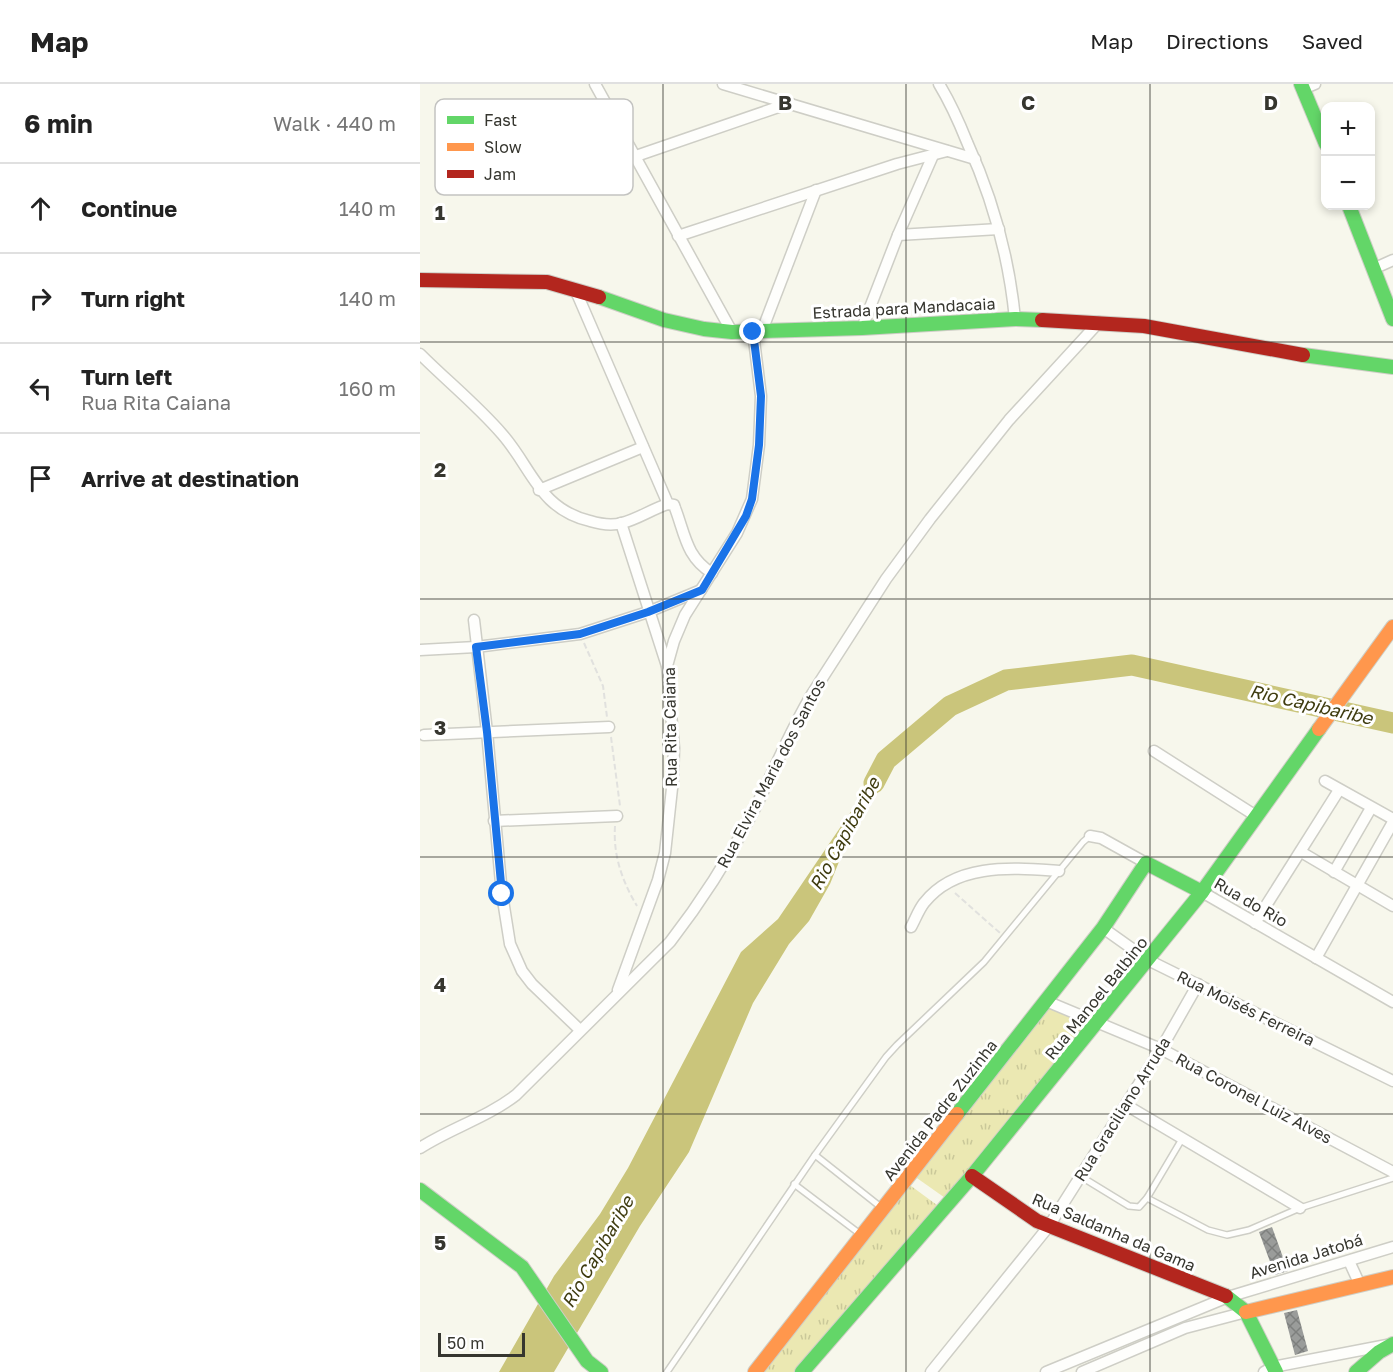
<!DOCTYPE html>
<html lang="en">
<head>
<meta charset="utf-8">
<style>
  :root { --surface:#fff; --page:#f6f6f6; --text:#222; --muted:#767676; --line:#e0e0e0 }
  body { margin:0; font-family:"Golos Text",sans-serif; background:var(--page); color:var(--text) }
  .controls { position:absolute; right:18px; top:18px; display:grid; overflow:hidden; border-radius:12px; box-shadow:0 3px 9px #0003 }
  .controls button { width:54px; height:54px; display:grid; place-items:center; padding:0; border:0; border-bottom:2px solid var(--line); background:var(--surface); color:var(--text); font:30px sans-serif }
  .scale { position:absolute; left:18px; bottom:15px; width:87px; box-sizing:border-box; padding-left:6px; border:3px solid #36362f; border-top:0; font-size:16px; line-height:21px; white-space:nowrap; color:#36362f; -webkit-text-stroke:4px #fff; paint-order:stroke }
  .stop { position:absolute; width:18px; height:18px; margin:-14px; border:4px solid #1a73e8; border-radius:50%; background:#fff }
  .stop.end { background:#1a73e8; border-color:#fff; box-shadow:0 2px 6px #0008 }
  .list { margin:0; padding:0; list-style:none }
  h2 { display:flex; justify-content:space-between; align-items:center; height:78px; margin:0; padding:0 24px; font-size:26px }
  h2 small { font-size:20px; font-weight:400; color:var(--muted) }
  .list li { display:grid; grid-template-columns:39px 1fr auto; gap:18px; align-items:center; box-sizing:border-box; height:90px; padding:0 24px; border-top:2px solid var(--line) }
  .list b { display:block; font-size:22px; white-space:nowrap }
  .list p { margin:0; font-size:20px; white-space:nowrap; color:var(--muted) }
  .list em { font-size:20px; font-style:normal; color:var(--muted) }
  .icon { flex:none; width:33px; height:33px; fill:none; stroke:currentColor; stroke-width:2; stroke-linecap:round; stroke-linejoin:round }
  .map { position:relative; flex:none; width:973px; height:1288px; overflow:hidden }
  header { display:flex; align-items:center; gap:36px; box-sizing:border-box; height:84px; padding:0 30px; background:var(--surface); border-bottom:2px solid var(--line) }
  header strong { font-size:28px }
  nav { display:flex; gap:33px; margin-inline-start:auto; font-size:21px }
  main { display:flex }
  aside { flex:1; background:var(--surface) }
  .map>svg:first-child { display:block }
</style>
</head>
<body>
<header>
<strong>Map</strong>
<nav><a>Map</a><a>Directions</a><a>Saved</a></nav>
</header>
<main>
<aside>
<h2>6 min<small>Walk · 440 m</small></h2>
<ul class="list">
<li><svg class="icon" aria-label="ahead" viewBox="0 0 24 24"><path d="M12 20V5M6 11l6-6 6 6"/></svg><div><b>Continue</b></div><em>140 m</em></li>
<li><svg class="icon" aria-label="right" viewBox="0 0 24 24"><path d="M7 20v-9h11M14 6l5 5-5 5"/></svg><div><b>Turn right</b></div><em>140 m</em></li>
<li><svg class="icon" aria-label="left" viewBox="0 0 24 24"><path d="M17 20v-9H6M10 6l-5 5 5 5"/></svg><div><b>Turn left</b><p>Rua Rita Caiana</p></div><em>160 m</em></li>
<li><svg class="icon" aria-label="arrive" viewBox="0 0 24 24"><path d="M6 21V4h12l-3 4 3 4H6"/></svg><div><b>Arrive at destination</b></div></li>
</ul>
</aside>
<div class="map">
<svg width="973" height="1288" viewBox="0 0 973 1288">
  <defs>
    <pattern id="park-tufts" width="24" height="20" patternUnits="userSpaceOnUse" patternTransform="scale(1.5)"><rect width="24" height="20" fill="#ebe8b2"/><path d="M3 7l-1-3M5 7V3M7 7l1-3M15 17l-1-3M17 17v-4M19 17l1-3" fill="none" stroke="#cac899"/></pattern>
    <pattern id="building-cross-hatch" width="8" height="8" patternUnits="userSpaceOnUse" patternTransform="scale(1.5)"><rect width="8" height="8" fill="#9a9c9a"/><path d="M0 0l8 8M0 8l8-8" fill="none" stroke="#7e807e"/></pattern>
  </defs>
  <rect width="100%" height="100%" fill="#f7f7ec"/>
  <g fill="url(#park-tufts)">
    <path d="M626 919 673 938 528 1116 494 1092Z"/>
    <path d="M487 1099 521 1124 378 1288H339Z"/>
  </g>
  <path fill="#cac57b" d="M466 676 433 743 410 800 389 837 369 860 333 919 269 1068 220 1142 134 1288H79L134 1192 180 1130 208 1084 321 868 358 835Z"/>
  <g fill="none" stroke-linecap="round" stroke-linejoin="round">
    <path stroke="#cac57b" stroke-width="21" d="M454 699 466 676 530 622 586 596 712 581 973 639"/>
  </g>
  <g fill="url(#building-cross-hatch)">
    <path d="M852 1143 868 1187 855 1191 839 1148Z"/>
    <path d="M877 1226 888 1267 875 1271 864 1229Z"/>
  </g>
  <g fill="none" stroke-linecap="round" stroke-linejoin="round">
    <defs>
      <g id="lane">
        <path d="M395 1071 462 1124"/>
        <path d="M660 1092 709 1122 719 1123 727 1114 762 1055"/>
        <path d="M374 1100 440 1150"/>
        <path d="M727 1114 788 1146 807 1151 829 1146 880 1124 973 1094"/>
        <path d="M247 1288 395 1071 466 973 477 961 564 878 663 758 670 752"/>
      </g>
      <g id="street">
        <path d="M175 0 312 248"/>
        <path d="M303 0 555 75"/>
        <path d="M519 0C530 18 539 38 547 58 573 115 589 173 595 235"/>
        <path d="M883 5 895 0"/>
        <path d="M216 72 370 19"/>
        <path d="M478 151 579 145"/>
        <path d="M258 152 477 80 527 67"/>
        <path d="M953 185 973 176"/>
        <path d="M155 205 248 420 254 421 255 424C265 450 266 473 292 489"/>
        <path d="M442 244 478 151 514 69"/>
        <path d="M342 247 396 106"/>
        <path d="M0 270C27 297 57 321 82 350 112 384 119 425 170 437 180 440 191 442 202 439 218 435 232 425 248 420"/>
        <path d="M119 406 223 363"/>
        <path d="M201 439 247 582"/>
        <path d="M54 536 67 648 82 810 90 860 102 887 112 900 160 946"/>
        <path d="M0 566 56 563 160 550 228 528 281 506"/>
        <path d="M4 651 189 643"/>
        <path d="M734 667 836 732"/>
        <path d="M905 697 973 735"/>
        <path d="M74 737 197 732"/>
        <path d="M670 752 681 754 726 779"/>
        <path d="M881 768 973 822"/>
        <path d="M914 788 951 724"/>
        <path d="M782 808 973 918"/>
        <path d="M835 839 919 706"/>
        <path d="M491 843C495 836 499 825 504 819 536 778 594 784 639 787"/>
        <path d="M683 844 728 876 973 997"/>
        <path d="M896 874 973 738"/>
        <path d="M198 906 238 796 245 769 253 695 254 664 247 582 254 557 265 531 317 449 332 415 339 361 341 312 333 248"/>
        <path d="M626 917 741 965 973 1088"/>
        <path d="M706 1021 880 1124"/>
        <path d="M0 1064C31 1044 66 1034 96 1011L250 858C281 818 309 774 332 730 353 690 369 648 392 610L466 495 510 435 589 336 679 238"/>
        <path d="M929 1177 940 1201"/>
        <path d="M511 1288 629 1142 741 965 778 900"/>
        <path d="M626 1288 808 1213 973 1163"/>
        <path d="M662 1288 765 1244 826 1228"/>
        <path d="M844 1288 853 1283 967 1261"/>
      </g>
      <g id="fast">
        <path d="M881 0 906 60"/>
        <path d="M929 122 973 235"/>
        <path d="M179 213 244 236 284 245 312 248 442 244 595 235 622 236"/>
        <path d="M883 271 973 283"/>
        <path d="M537 1030 683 844 726 779 782 808"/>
        <path d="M0 1106 102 1183 167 1277 181 1288"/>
        <path d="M806 1212 826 1228 856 1288"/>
        <path d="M382 1288 552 1092 782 808 899 645"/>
        <path d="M936 1288 959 1268 973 1260"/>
      </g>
      <g id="slow">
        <path d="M899 645 973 543"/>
        <path d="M826 1228 973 1193"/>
        <path d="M335 1288 537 1030"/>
      </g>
      <g id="jam">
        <path d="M0 196 127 198 179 213"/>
        <path d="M622 236 724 242 883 271"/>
        <path d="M552 1092 617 1137 806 1212"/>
      </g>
    </defs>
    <use href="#lane" stroke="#cecec6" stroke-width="8"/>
    <use href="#street" stroke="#cecec6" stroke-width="13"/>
    <use href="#fast" stroke="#cecec6" stroke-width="16"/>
    <use href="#slow" stroke="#cecec6" stroke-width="16"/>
    <use href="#jam" stroke="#cecec6" stroke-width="16"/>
    <g stroke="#e1e1de" stroke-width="2" stroke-dasharray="6 3" stroke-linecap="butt">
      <path d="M164 559 183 602 187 633"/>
      <path d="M191 653 200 722"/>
      <path d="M195 742C193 771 202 797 217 822"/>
      <path d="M535 809 580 849"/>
    </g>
    <use href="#lane" stroke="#fefefc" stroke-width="5"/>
    <use href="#street" stroke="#fefefc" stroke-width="10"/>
    <use href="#fast" stroke="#63d668" stroke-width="14"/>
    <use href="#slow" stroke="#ff974d" stroke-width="14"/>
    <use href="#jam" stroke="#b3261e" stroke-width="14"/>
  </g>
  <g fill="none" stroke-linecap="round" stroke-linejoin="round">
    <path stroke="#1a73e8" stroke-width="8" d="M82 810 67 648 56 563 160 550 228 528 282 506 326 432 332 415 339 361 341 312 333 248"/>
  </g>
  <path fill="none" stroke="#36362f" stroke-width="1.5" stroke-opacity="0.55" d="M243 0V1288M486 0V1288M730 0V1288M0 258H973M0 515H973M0 773H973M0 1030H973"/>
  <g text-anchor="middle" stroke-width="6" stroke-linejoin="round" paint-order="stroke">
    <g font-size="16" fill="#36362f" stroke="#fff">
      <text transform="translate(484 224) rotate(-3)" y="6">Estrada para Mandacaia</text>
      <text transform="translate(250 643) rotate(-91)" y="6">Rua Rita Caiana</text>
      <text transform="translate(351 689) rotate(-62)" y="6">Rua Elvira Maria dos Santos</text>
      <text transform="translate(831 818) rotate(30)" y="6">Rua do Rio</text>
      <text transform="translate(676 914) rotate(-51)" y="6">Rua Manoel Balbino</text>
      <text transform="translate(826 924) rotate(26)" y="6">Rua Moisés Ferreira</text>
      <text transform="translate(834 1014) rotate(28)" y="6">Rua Coronel Luiz Alves</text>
      <text transform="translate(702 1025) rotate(-58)" y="6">Rua Graciliano Arruda</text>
      <text transform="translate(520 1026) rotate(-52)" y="6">Avenida Padre Zuzinha</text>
      <text transform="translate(694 1148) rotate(23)" y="6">Rua Saldanha da Gama</text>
      <text transform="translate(886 1172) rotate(-17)" y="6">Avenida Jatobá</text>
    </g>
    <g font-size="18" font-style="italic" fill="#3f3c10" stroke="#fff">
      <text transform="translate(891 621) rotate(13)" y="6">Rio Capibaribe</text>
      <text transform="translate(425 750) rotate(-61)" y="6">Rio Capibaribe</text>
      <text transform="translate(178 1168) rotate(-60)" y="6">Rio Capibaribe</text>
    </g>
  </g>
  <rect x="15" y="15" width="198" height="96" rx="9" fill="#fff" stroke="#c3c3c1" stroke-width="1.5"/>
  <rect x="27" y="32" width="27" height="8" fill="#63d668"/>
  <rect x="27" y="59" width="27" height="8" fill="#ff974d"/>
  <rect x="27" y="86" width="27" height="8" fill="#b3261e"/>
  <g font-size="16" fill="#36362f">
    <text x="64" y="42">Fast</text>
    <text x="64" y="69">Slow</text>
    <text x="64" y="96">Jam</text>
  </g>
  <g font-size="20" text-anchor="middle" font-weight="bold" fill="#36362f" stroke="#fff" stroke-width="6" stroke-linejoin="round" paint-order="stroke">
    <text x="365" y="26">B</text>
    <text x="608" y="26">C</text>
    <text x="851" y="26">D</text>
    <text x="20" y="136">1</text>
    <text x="20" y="393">2</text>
    <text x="20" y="651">3</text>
    <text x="20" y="908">4</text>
    <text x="20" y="1166">5</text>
  </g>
</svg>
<div class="controls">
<button>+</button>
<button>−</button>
</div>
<div class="scale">50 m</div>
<div class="stop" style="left:82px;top:810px"></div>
<div class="stop end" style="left:333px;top:248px"></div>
</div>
</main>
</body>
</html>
